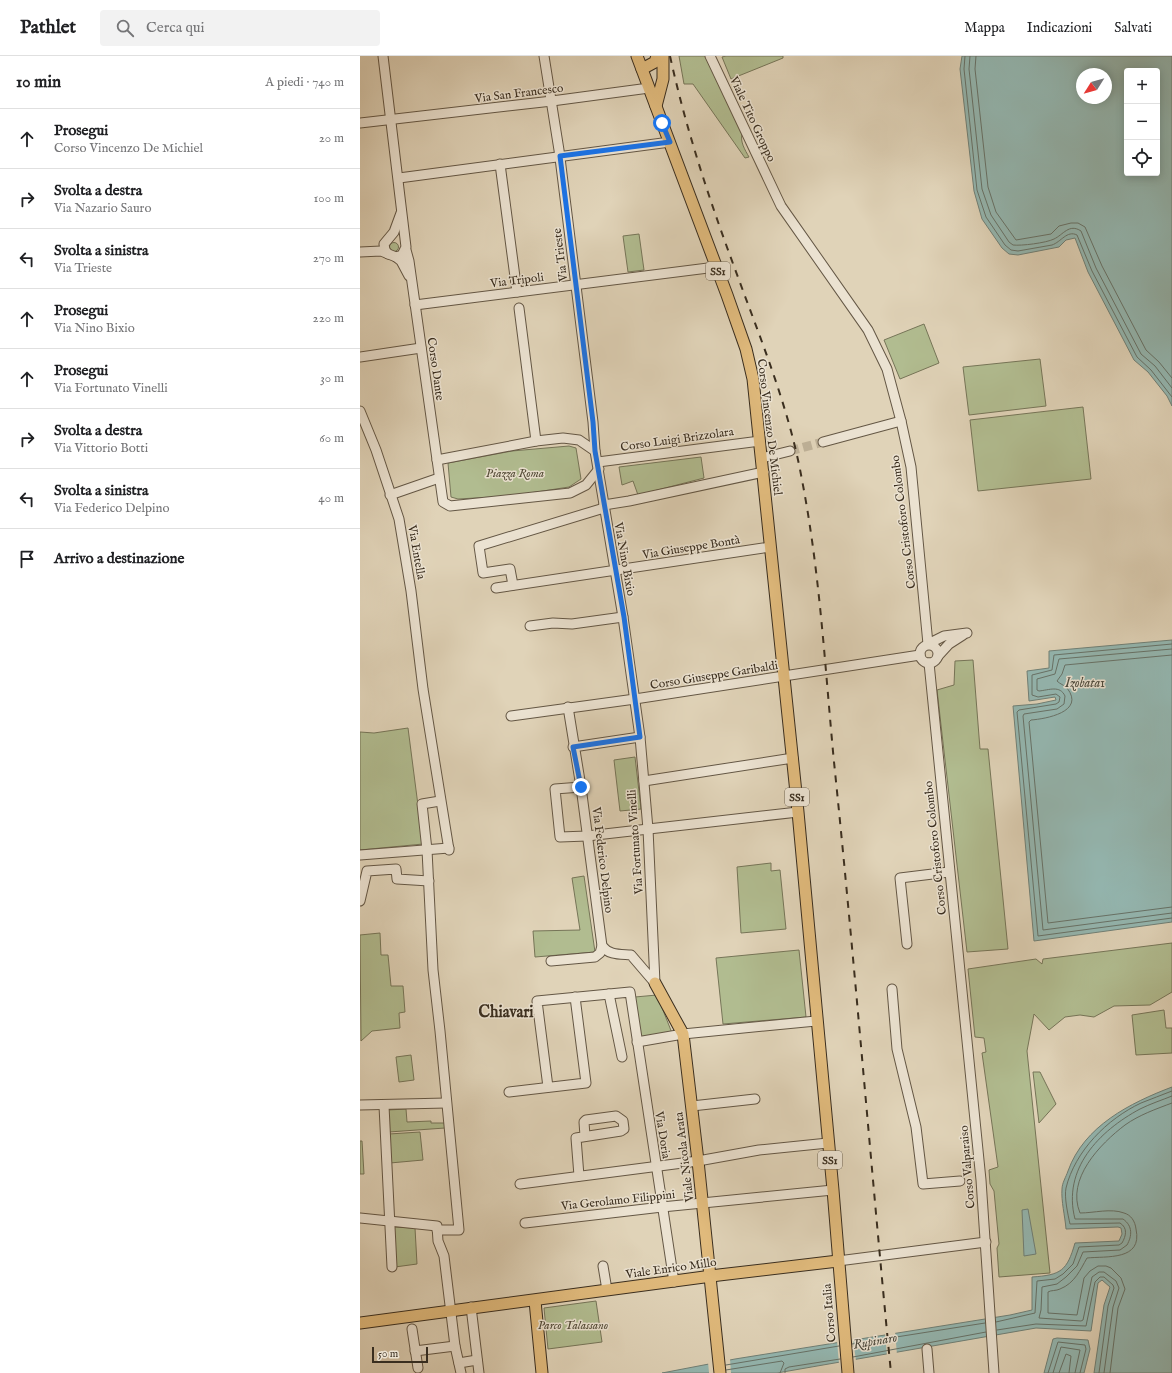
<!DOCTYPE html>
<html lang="it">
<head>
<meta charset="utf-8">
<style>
  :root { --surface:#fff; --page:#f2f2f2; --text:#202124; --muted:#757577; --line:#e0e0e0 }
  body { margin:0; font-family:"IM FELL English",serif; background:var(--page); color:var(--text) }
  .controls { position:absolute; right:12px; top:12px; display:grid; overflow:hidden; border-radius:4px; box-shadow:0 2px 10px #0003 }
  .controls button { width:36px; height:36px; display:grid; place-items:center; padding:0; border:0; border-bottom:1px solid var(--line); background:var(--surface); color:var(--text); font:20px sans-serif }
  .compass { position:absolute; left:716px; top:12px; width:36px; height:36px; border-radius:50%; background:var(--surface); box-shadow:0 2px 10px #0003; rotate:233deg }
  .scale { position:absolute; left:12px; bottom:10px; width:56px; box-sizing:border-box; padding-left:4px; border:2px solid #3a2e1f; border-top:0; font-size:11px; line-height:14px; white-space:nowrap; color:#3a2e1f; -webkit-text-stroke:3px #ebe2d1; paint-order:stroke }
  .stop { position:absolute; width:12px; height:12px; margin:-9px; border:3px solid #1a73e8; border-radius:50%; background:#fff }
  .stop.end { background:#1a73e8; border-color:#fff; box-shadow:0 1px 4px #0008 }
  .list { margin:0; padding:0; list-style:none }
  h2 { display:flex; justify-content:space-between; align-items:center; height:52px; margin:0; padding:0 16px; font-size:17px }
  h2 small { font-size:13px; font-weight:400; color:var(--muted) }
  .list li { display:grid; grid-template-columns:26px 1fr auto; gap:12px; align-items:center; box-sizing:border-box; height:60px; padding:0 16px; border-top:1px solid var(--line) }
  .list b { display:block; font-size:15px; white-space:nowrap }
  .list p { margin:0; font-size:13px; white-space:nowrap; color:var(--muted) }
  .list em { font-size:13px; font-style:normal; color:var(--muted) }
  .icon { flex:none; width:22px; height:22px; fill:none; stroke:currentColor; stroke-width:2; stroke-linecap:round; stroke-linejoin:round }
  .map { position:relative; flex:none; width:812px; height:1317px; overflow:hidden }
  header { display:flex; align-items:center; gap:24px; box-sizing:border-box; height:56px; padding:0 20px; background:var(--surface); border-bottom:1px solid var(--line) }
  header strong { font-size:19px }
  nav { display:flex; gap:22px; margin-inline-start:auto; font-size:14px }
  .search { width:280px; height:36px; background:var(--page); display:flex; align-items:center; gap:10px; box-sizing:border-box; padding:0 14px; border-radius:4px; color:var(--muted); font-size:15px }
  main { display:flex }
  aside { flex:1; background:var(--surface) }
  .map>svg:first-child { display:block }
</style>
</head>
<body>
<header>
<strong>Pathlet</strong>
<div class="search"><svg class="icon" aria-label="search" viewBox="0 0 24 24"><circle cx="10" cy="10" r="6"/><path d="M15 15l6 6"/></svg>Cerca qui</div>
<nav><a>Mappa</a><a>Indicazioni</a><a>Salvati</a></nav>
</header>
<main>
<aside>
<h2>10 min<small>A piedi · 740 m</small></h2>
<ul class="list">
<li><svg class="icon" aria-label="ahead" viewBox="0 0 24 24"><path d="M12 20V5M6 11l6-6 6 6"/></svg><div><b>Prosegui</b><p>Corso Vincenzo De Michiel</p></div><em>20 m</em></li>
<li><svg class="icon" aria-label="right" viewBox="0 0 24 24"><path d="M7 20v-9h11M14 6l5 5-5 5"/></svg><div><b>Svolta a destra</b><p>Via Nazario Sauro</p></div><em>100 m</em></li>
<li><svg class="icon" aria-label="left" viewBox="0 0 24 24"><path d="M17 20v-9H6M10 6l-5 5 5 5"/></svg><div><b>Svolta a sinistra</b><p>Via Trieste</p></div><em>270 m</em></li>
<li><svg class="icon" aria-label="ahead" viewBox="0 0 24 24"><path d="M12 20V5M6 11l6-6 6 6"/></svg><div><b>Prosegui</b><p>Via Nino Bixio</p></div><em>220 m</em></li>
<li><svg class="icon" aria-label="ahead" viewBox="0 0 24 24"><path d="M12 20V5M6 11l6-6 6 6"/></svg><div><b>Prosegui</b><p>Via Fortunato Vinelli</p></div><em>30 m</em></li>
<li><svg class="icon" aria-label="right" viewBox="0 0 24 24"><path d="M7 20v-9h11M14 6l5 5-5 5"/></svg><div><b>Svolta a destra</b><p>Via Vittorio Botti</p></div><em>60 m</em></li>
<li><svg class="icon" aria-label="left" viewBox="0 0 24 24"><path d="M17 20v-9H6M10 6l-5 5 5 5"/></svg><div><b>Svolta a sinistra</b><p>Via Federico Delpino</p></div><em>40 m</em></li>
<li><svg class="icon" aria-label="arrive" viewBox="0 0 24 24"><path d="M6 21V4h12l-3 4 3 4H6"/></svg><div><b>Arrivo a destinazione</b></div></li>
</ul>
</aside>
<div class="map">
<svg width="812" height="1317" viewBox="0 0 812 1317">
  <rect width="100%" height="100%" fill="#e0d3b8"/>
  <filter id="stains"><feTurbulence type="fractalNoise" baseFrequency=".005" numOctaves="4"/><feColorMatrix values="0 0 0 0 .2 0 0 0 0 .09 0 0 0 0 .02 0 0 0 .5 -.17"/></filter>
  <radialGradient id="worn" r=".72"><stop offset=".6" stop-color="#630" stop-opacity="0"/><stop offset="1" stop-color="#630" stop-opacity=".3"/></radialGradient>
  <g fill="#b1bc90" stroke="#767558">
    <path d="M319 0H346L382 78C380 86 385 94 389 101L385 102 333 28H324Z"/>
    <path d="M366 0H423V2L371 23 362 1Z"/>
    <path d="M279 178 284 214 268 216 263 180Z"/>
    <circle cx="34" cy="191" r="4.5"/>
    <path d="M564 268 579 307 540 323 524 284Z"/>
    <path d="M680 303 686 350 609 359 603 311Z"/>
    <path d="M723 351 731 423 618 435 610 364Z"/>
    <path d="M209 390 216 392 221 423 209 431 150 440 98 443 91 441 88 407 152 395Z"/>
    <path d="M341 401 344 422 278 439 273 425 262 429 259 411Z"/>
    <path d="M613 604 620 693H628L648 893 607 896 577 634 594 629 595 605Z"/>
    <path d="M48 672 63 788 0 794V676L14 677Z"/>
    <path d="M275 701 281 753 260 755 254 704Z"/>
    <path d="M411 807V815L420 814 426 873 381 877 377 811Z"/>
    <path d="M224 820 235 896 175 901 173 875 220 874 212 822Z"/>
    <path d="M20 877 21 899H28L31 930H43L45 956 39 957 40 972 12 975 1 985 0 879Z"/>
    <path d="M812 887V936L790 949 754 950 734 961 720 959 705 961 689 974 674 958 667 995 690 1217 639 1221 637 1192 639 1188 634 1135 630 1128 629 1114 638 1111 622 997 626 996 624 982 615 981 608 913 676 903 682 908 683 903Z"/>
    <path d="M439 894 446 961 363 968 356 902Z"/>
    <path d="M297 939 312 977 280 982 275 941Z"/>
    <path d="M804 954 806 972H812V997L776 999 772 959Z"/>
    <path d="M51 999 54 1024 39 1026 36 1001Z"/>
    <path d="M673 1016H680L696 1048 679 1067Z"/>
    <path d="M46 1053 47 1066 71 1065V1067H85V1072L29 1076 28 1054Z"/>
    <path d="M60 1076 63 1104 30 1107 29 1078Z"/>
    <path d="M0 1085H2L4 1118H0Z"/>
    <path d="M33 1171 55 1172 57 1208 35 1211Z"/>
    <path d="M236 1245 242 1286 188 1293 184 1252Z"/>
  </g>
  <g fill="#94b7b1" stroke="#708077" fill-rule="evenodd">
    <path d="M602 0H812V350L807 340 788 316 774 304 728 216 715 182 706 184 699 191 658 199 649 198 642 192 622 163 614 135 600 13ZM767 15H797V117H767ZM722 18H746V42H722Z"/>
    <path d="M812 584V866L674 885 653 650 677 648 696 644 695 641 669 645 667 615 689 612V595Z"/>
    <path d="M812 1031V1317H734L744 1249 750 1231 742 1224 738 1227 731 1275 676 1272 417 1317H302L375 1303 650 1259 672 1254V1221C701 1219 707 1215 715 1187L759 1185 762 1178 761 1172 758 1171 706 1173C705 1160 701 1145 702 1133 702 1127 706 1121 708 1115 724 1070 770 1047 812 1031Z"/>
    <path d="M668 1153 676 1198 664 1200 662 1154Z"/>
    <path d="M697 1282 728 1284 730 1293 724 1317H684L693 1283Z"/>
  </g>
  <g fill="#e0d3b8">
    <path d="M535 1275 537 1299 527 1301 525 1277Z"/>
    <path d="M493 1283 496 1305 479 1308 477 1285Z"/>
    <path d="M370 1302 371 1317H349L348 1306Z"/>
  </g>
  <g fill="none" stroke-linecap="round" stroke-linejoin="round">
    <g stroke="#677268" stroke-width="1">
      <path d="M605 0 604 13 617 134 626 161 645 189 651 194 658 195 692 189C701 186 707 174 717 179L732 215 777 301 791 314 812 341"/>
      <path d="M610 0 609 13 622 133 631 159 649 186 653 189C661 190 686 187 694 183 703 179 709 167 721 175L736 212 781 298 795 310 812 332"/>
      <path d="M616 0 615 13 628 131 636 156 656 184 691 178 699 170 711 167H718L725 171 742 210 786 294 799 306 812 322"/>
      <path d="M812 588 694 599 692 614 672 619V639L678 641 696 638 700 641 699 646 696 648 659 654 657 656 678 880 812 862"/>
      <path d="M812 593 699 603 695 618 677 623V634L679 635C689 634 700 629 705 640L704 648 697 653 664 658 663 660 683 874 812 857"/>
      <path d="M812 599 705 609 702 618 697 625C700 628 704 629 707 632 726 656 685 663 671 664L669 666 688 867 812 851"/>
      <path d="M636 1266 675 1257 677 1225 695 1223 703 1218 713 1208 719 1191 759 1189 762 1187C766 1180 768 1172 760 1167L710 1168C708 1159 704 1141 706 1132 715 1095 747 1063 781 1047 791 1043 802 1039 812 1035"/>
      <path d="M637 1274 676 1268 726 1270 735 1226 740 1221H744L753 1229 754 1232 748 1250 739 1317"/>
      <path d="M492 1288 625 1267"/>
      <path d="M493 1301 626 1276"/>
      <path d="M366 1309 479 1290"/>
      <path d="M366 1314 422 1305 424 1307 420 1317"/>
      <path d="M425 1317V1313L429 1311 480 1303"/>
      <path d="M688 1317 698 1286 725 1289 726 1293 720 1317"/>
      <path d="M693 1317 701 1291 720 1294 715 1317"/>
      <path d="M699 1317 706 1298 711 1300 709 1317"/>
      <path d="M744 1317 753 1251 759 1232 756 1225 744 1216H739L732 1221 723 1264 721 1265 679 1262 681 1254 682 1231 697 1228 706 1221 717 1210 723 1196 760 1194 767 1189C772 1180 773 1170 763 1163H715C702 1113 739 1075 780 1053 790 1048 802 1044 812 1040"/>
      <path d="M750 1317 758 1252 765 1233 761 1222 751 1212 746 1210H738L730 1215 724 1222 717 1259 688 1257V1236C691 1234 696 1235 700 1233 715 1227 720 1214 727 1202 746 1200 783 1205 776 1173 775 1165 771 1159 764 1157 751 1152 734 1157 720 1157 706 1123 740 1088 765 1069 779 1059 796 1053 812 1047"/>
    </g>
    <path stroke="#bfb299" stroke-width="9" stroke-dasharray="9 4.5" stroke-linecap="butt" d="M430 395 463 386"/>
    <defs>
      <g id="minor">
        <path d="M23 0 46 191 42 199 36 201"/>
        <path d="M184 0 199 94 233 366 235 395 263 561 280 681 288 773 295 927"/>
        <path d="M350 0 421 150 508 274 527 313 541 365 551 411 568 588 584 580 607 577"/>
        <path d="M0 67 192 45 289 32"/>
        <path d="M140 108 157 236"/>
        <path d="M39 122 310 86"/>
        <path d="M46 194 49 205 83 446 90 450 210 437 226 429 239 413"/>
        <path d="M0 196 21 195 36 201 41 205 49 220"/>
        <path d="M28 198 25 194 24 188 34 176 41 157"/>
        <path d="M55 249 356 211"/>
        <path d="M159 252 176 385"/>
        <path d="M0 301 61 292"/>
        <path d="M0 355 16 394 39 463 51 535 63 633 89 794"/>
        <path d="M463 386 541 365"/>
        <path d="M402 402 430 395"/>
        <path d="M77 404 176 385 203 382 219 384 235 395"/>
        <path d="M238 406 400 385"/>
        <path d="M30 439 79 422"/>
        <path d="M244 449 269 445 404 416"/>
        <path d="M153 529 150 513 123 517 119 490 244 452"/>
        <path d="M136 532 410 491"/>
        <path d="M170 570 193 567 212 568 263 561"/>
        <circle cx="569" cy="598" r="9"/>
        <path d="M578 600 589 588 603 579"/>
        <path d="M569 607 621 1124 634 1317"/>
        <path d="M151 660 275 643 560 599"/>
        <path d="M213 691 280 681"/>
        <path d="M284 725 433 702"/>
        <path d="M221 731 195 733 200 781 227 780 438 756"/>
        <path d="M0 799 89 792"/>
        <path d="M0 845 7 815 36 813 37 823 69 825"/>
        <path d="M547 888 540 822 589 816"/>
        <path d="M242 890C249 899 259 898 271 899L295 927"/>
        <path d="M191 905 235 901 240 897 242 890 221 731 208 651"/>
        <path d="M532 933 537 993 556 1071 563 1128 600 1125"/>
        <path d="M249 938 262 1001"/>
        <path d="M277 986 323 978 456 965"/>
        <path d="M188 1031 177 945 270 936 314 1226"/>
        <path d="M149 1036 226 1027 215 941"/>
        <path d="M0 1049 86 1047"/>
        <path d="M24 1050 32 1211"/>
        <path d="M332 1050 395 1043"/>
        <path d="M219 1120 216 1082 261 1075 264 1073 263 1065 256 1060 226 1064 224 1066 225 1080"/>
        <path d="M160 1128 338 1105 399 1094 468 1087"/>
        <path d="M0 1162 77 1170 78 1185 84 1200 95 1290 101 1317"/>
        <path d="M165 1167 302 1151 473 1134"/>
        <path d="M77 1174H99L80 975 73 914 67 794 62 748 80 745"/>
        <path d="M478 1205 626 1186"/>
        <path d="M243 1210 247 1234"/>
        <path d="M111 1251 119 1317"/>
        <path d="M52 1273 58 1312"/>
        <path d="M567 1293 569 1317"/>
        <path d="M55 1295 95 1290"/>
        <path d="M99 1307 117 1304"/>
      </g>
      <g id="major">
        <path d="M277 0 367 239 386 293 393 323 438 756 473 1134 488 1317"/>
        <path d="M282 13 295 6 297 0"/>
        <path d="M296 50 303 23V0"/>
        <path d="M295 927 323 978 338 1105 360 1317"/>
        <path d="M175 1245 182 1317"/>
        <path d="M0 1267 359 1219 478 1205"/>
      </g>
    </defs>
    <use href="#minor" stroke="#645745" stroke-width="11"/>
    <use href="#major" stroke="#3a2e1f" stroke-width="13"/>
    <use href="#minor" stroke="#ebe2d1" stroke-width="9"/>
    <use href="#major" stroke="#e0ba7c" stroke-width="11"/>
    <path stroke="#3a2e1f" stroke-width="2" stroke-dasharray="7 7" stroke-linecap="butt" d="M310 0C326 73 349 143 375 213 400 282 429 351 442 424 460 517 465 612 474 706 495 909 511 1113 531 1317"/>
  </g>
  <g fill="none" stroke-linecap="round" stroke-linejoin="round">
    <path stroke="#1a73e8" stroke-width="5" d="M221 731 213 691 280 681 264 561 235 395 233 366 200 100 310 86 302 67"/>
  </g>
  <g text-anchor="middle" stroke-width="3" stroke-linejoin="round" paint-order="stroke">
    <g fill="#ebe2d1" stroke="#6f6454" stroke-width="1">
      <rect x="346" y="206" width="24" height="18" rx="3"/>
      <rect x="425" y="732" width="24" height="18" rx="3"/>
      <rect x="458" y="1095" width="24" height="18" rx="3"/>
    </g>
    <g font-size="11" font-weight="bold" fill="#3a2e1f">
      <text x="358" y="219">SS1</text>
      <text x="437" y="745">SS1</text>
      <text x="470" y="1108">SS1</text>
    </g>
    <g font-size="12" fill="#3a2e1f" stroke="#ebe2d1">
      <text transform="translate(159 37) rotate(-7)" y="4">Via San Francesco</text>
      <text transform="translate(393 63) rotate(65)" y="4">Viale Tito Groppo</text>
      <text transform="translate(200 199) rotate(-97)" y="4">Via Trieste</text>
      <text transform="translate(157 224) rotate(-7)" y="4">Via Tripoli</text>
      <text transform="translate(76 313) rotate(82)" y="4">Corso Dante</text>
      <text transform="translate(410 371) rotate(83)" y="4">Corso Vincenzo De Michiel</text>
      <text transform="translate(317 383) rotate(-8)" y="4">Corso Luigi Brizzolara</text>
      <text transform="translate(543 466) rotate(-97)" y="4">Corso Cristoforo Colombo</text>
      <text transform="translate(331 491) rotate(-9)" y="4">Via Giuseppe Bontà</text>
      <text transform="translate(57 496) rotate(80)" y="4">Via Entella</text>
      <text transform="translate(265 503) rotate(80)" y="4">Via Nino Bixio</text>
      <text transform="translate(354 619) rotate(-9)" y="4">Corso Giuseppe Garibaldi</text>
      <text transform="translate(275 786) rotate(-94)" y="4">Via Fortunato Vinelli</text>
      <text transform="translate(575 792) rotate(-96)" y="4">Corso Cristoforo Colombo</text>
      <text transform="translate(243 804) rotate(83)" y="4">Via Federico Delpino</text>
      <text transform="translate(303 1079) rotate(81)" y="4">Via Doria</text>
      <text transform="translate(324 1101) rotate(-97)" y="4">Viale Nicola Arata</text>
      <text transform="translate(607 1111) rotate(-95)" y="4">Corso Valparaiso</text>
      <text transform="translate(258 1144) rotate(-6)" y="4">Via Gerolamo Filippini</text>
      <text transform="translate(311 1212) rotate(-8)" y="4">Viale Enrico Millo</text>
      <text transform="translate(469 1257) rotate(-95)" y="4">Corso Italia</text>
    </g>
    <g font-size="12" font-style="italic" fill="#524a36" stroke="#ebe2d1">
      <text x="155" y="421">Piazza Roma</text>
      <text x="213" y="1273">Parco Talassano</text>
    </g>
    <g font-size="13" font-style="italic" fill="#4c493c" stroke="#ebe2d1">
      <text x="725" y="631">Izobata1</text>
      <text transform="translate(515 1284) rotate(-10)" y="5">Rupinaro</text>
    </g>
    <g font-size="16" font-weight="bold" fill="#3a2e1f" stroke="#ebe2d1">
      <text x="146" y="961">Chiavari</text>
    </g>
  </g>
  <rect width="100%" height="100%" filter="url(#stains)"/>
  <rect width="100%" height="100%" fill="url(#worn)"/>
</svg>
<div class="controls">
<button>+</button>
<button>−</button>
<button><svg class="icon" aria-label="locate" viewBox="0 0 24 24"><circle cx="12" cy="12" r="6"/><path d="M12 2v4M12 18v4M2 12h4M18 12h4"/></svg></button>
</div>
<svg class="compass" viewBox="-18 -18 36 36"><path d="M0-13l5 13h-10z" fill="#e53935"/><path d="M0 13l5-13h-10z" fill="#757577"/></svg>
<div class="scale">50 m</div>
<div class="stop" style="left:302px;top:67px"></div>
<div class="stop end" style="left:221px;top:731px"></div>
</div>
</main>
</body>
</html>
